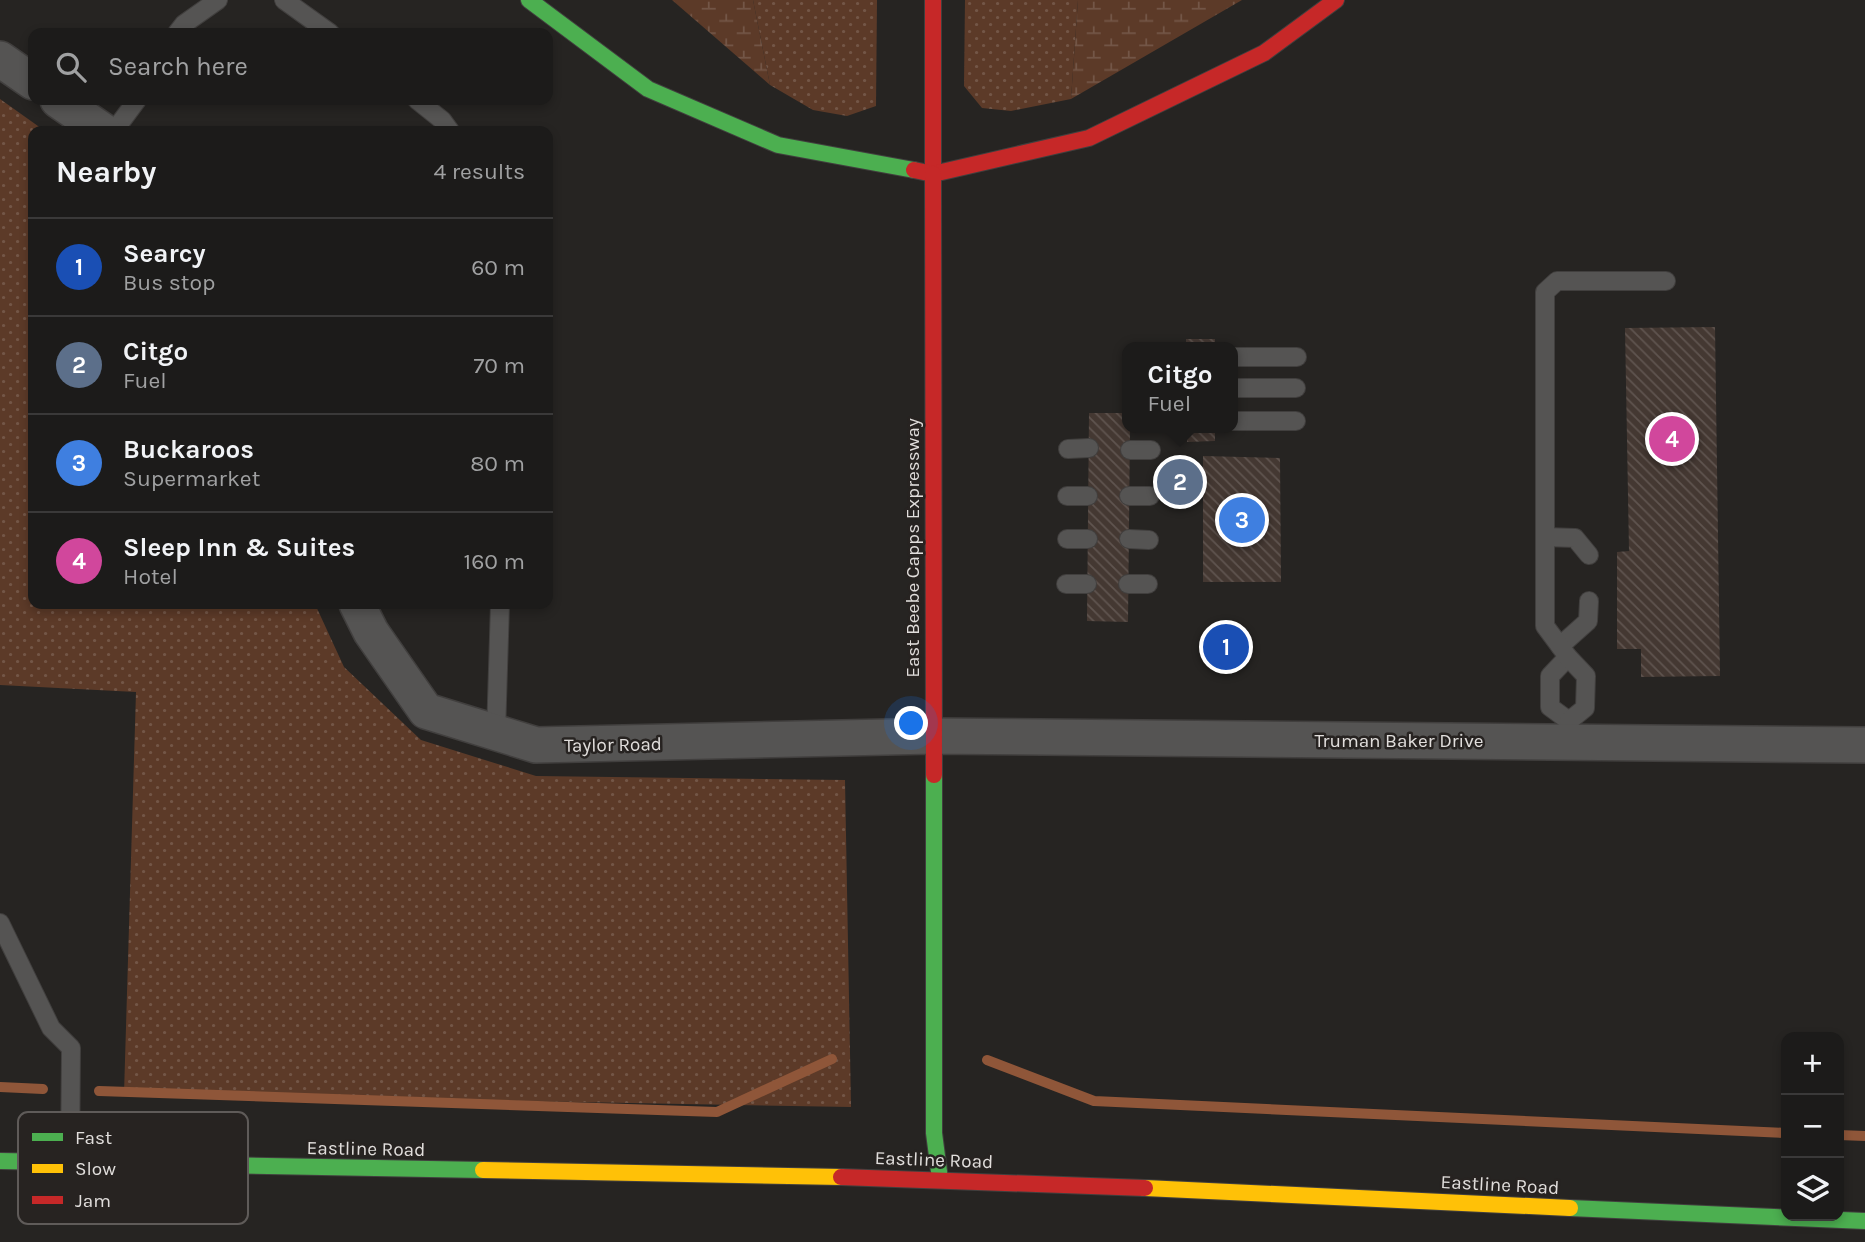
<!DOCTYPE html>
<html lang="en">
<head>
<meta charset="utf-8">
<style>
  :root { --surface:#1c1b1a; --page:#252423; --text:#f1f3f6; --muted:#a0a1a2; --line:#3a3939; --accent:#a09d9b }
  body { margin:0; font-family:Karla,sans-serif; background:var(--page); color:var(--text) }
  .controls { position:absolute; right:21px; bottom:21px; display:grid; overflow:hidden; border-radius:14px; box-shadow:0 4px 10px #0003 }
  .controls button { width:63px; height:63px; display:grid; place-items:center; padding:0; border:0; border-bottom:2px solid var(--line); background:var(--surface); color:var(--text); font:35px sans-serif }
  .you { position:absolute; left:912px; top:724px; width:24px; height:24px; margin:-18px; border:5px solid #fff; border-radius:50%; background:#1a73e8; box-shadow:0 0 0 10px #1a73e833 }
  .badge { display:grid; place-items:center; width:46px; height:46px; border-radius:50%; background:var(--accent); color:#fff; font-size:23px; font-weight:700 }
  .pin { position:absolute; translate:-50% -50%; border:4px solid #fff; box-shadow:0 2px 7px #0006 }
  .popup { position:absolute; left:1122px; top:342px; width:116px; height:91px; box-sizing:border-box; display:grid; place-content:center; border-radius:14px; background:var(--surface); filter:drop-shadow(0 2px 5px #0005); font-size:23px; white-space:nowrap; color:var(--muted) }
  .popup b { font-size:26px; color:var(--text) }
  .popup::after { content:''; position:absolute; left:50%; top:100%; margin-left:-14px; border:14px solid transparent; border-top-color:var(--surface) }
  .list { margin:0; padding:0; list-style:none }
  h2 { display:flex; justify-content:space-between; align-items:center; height:91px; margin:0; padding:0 28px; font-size:30px }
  h2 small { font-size:23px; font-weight:400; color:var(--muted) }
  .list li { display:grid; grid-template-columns:46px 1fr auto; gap:21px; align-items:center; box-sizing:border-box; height:98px; padding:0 28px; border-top:2px solid var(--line) }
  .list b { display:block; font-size:26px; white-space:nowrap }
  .list p { margin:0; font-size:23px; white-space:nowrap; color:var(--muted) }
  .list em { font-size:23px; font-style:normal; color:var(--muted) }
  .icon { flex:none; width:38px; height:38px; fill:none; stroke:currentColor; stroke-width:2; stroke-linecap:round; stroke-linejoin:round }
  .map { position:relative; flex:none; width:1865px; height:1242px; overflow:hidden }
  .search { position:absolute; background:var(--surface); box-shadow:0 4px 10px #0003; left:28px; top:28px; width:525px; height:77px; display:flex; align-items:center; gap:18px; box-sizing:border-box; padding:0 24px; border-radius:14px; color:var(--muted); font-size:26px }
  .panel { position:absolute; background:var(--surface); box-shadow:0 4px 10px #0003; left:28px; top:126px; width:525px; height:483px; border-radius:14px }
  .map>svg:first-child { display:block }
</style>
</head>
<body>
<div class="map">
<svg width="1865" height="1242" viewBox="0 0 1865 1242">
  <defs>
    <pattern id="grass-dots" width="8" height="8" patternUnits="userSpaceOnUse" patternTransform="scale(1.75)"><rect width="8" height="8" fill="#5c3a28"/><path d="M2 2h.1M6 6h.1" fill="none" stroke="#735647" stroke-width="1.8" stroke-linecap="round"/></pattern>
    <pattern id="wetland-marsh" width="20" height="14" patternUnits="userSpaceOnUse" patternTransform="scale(1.75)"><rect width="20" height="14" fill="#5c3a28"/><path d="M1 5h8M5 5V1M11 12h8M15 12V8" fill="none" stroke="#735647"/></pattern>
    <pattern id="building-back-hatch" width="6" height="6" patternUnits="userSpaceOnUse" patternTransform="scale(1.75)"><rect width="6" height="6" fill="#443832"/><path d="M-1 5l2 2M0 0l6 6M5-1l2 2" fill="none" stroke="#5f544f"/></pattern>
  </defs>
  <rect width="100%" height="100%" fill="#262422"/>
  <g fill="url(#grass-dots)">
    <path d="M753 0H877L876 106 847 116 813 110 770 85Z"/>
    <path d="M965 0H1078L1071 99 1011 111 982 108 964 86Z"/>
    <path d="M0 99 45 131H33V604H315L344 667 421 740 536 776 845 780 851 1107 124 1094 136 692 0 685Z"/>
  </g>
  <g fill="url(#wetland-marsh)">
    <path d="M672 0H753L770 85Z"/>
    <path d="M1078 0H1242L1071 99Z"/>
  </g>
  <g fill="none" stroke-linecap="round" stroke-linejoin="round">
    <g stroke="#8f5639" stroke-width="10">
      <path d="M987 1060 1094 1101 1786 1133"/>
      <path d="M0 1087 43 1089"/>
      <path d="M99 1091 717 1112 832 1059"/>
      <path d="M1839 1135 1865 1136"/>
    </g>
  </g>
  <g fill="url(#building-back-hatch)">
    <path d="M1715 327 1720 676 1641 677V649H1617V552L1629 551 1625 328Z"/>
    <rect x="1186" y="339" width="29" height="8"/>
    <path d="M1089 413H1128V428H1130L1128 622 1087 621Z"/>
    <path d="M1187 428H1215V441L1187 442Z"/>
    <path d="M1203 456 1280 458 1281 582H1203Z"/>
  </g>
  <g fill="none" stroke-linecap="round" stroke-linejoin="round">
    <defs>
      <g id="lane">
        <path d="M284 0 330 33"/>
        <path d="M177 33 184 24 218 0"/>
        <path d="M417 100 442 120 450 131"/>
        <path d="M114 131 137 100"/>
        <path d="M1232 357H1297"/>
        <path d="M1232 388H1296"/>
        <path d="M1232 421H1296"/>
        <path d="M1068 449 1089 448"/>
        <path d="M1130 450H1151"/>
        <path d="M1067 496H1088"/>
        <path d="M1129 496H1150"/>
        <path d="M1545 537 1575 538 1589 555"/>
        <path d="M1067 539H1088"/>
        <path d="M1129 539 1149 540"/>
        <path d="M1066 584H1087"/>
        <path d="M1128 584H1148"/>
        <path d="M1560 646 1588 621 1589 601"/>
        <path d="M1568 657 1550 676V707L1569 721"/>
        <path d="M1569 721 1585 708 1586 676 1568 657 1545 626V292L1557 281H1666"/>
        <path d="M496 733 500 604"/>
        <path d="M0 923 51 1028 71 1048 70 1163"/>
      </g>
      <g id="street">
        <path d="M0 59 33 82"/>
        <path d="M58 100 103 131"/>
        <path d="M357 604 371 632 426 711 536 745 932 736 1865 745"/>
      </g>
      <g id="fast">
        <path d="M529 0 648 89 778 145 914 170"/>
        <path d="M934 775V1133L940 1179"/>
        <path d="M0 1161 483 1170"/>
        <path d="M1570 1208 1865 1221"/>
      </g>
      <g id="slow">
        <path d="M483 1170 841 1177"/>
        <path d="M1145 1188 1570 1208"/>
      </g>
      <g id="jam">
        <path d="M933 0V174"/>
        <path d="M914 170 933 174 1089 138 1264 53 1336 0"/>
        <path d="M933 174 934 775"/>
        <path d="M841 1177 1145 1188"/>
      </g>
    </defs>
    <use href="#lane" stroke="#413f3e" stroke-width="20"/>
    <use href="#street" stroke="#413f3e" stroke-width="38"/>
    <use href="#fast" stroke="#413f3e" stroke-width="18"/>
    <use href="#slow" stroke="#413f3e" stroke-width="18"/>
    <use href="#jam" stroke="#413f3e" stroke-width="18"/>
    <use href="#lane" stroke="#555453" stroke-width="18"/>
    <use href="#street" stroke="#555453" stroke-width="35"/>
    <use href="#fast" stroke="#4caf50" stroke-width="16"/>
    <use href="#slow" stroke="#ffc107" stroke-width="16"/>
    <use href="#jam" stroke="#c62828" stroke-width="16"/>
  </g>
  <g text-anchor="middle" stroke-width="5" stroke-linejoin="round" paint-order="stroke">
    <g font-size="19" fill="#e1dedc" stroke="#272321">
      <text transform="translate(912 548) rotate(-90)" y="7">East Beebe Capps Expressway</text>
      <text x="1399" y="747">Truman Baker Drive</text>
      <text transform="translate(613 744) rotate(-1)" y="7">Taylor Road</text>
      <text transform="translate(366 1148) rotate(1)" y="7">Eastline Road</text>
      <text transform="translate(934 1159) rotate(2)" y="7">Eastline Road</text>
      <text transform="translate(1500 1184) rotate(3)" y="7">Eastline Road</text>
    </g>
  </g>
  <rect x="18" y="1112" width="230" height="112" rx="10" fill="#272321" stroke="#5f5b59" stroke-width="2"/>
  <rect x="32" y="1133" width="31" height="8" fill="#4caf50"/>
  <rect x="32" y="1164" width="31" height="9" fill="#ffc107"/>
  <rect x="32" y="1196" width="31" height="8" fill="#c62828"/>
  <g font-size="19" fill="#e1dedc">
    <text x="75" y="1144">Fast</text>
    <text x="75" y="1175">Slow</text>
    <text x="75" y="1207">Jam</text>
  </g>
</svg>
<div class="controls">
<button>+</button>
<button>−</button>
<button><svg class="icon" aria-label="layers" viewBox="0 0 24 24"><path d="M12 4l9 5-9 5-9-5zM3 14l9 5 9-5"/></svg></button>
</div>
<div class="you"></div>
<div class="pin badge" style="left:1226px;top:647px;background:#1a4fb4">1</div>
<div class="pin badge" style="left:1180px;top:482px;background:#5c6f8a">2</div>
<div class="popup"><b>Citgo</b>Fuel</div>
<div class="pin badge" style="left:1242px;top:520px;background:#3f7fe0">3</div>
<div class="pin badge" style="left:1672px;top:439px;background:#d1479c">4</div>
<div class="search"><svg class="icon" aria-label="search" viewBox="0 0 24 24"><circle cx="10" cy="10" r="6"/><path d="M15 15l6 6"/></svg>Search here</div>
<section class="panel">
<h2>Nearby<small>4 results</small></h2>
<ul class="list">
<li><span class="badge" style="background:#1a4fb4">1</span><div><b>Searcy</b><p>Bus stop</p></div><em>60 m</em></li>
<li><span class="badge" style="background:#5c6f8a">2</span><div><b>Citgo</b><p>Fuel</p></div><em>70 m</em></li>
<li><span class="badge" style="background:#3f7fe0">3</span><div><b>Buckaroos</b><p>Supermarket</p></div><em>80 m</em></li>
<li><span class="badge" style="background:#d1479c">4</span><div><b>Sleep Inn &amp; Suites</b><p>Hotel</p></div><em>160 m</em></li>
</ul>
</section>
</div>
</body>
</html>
